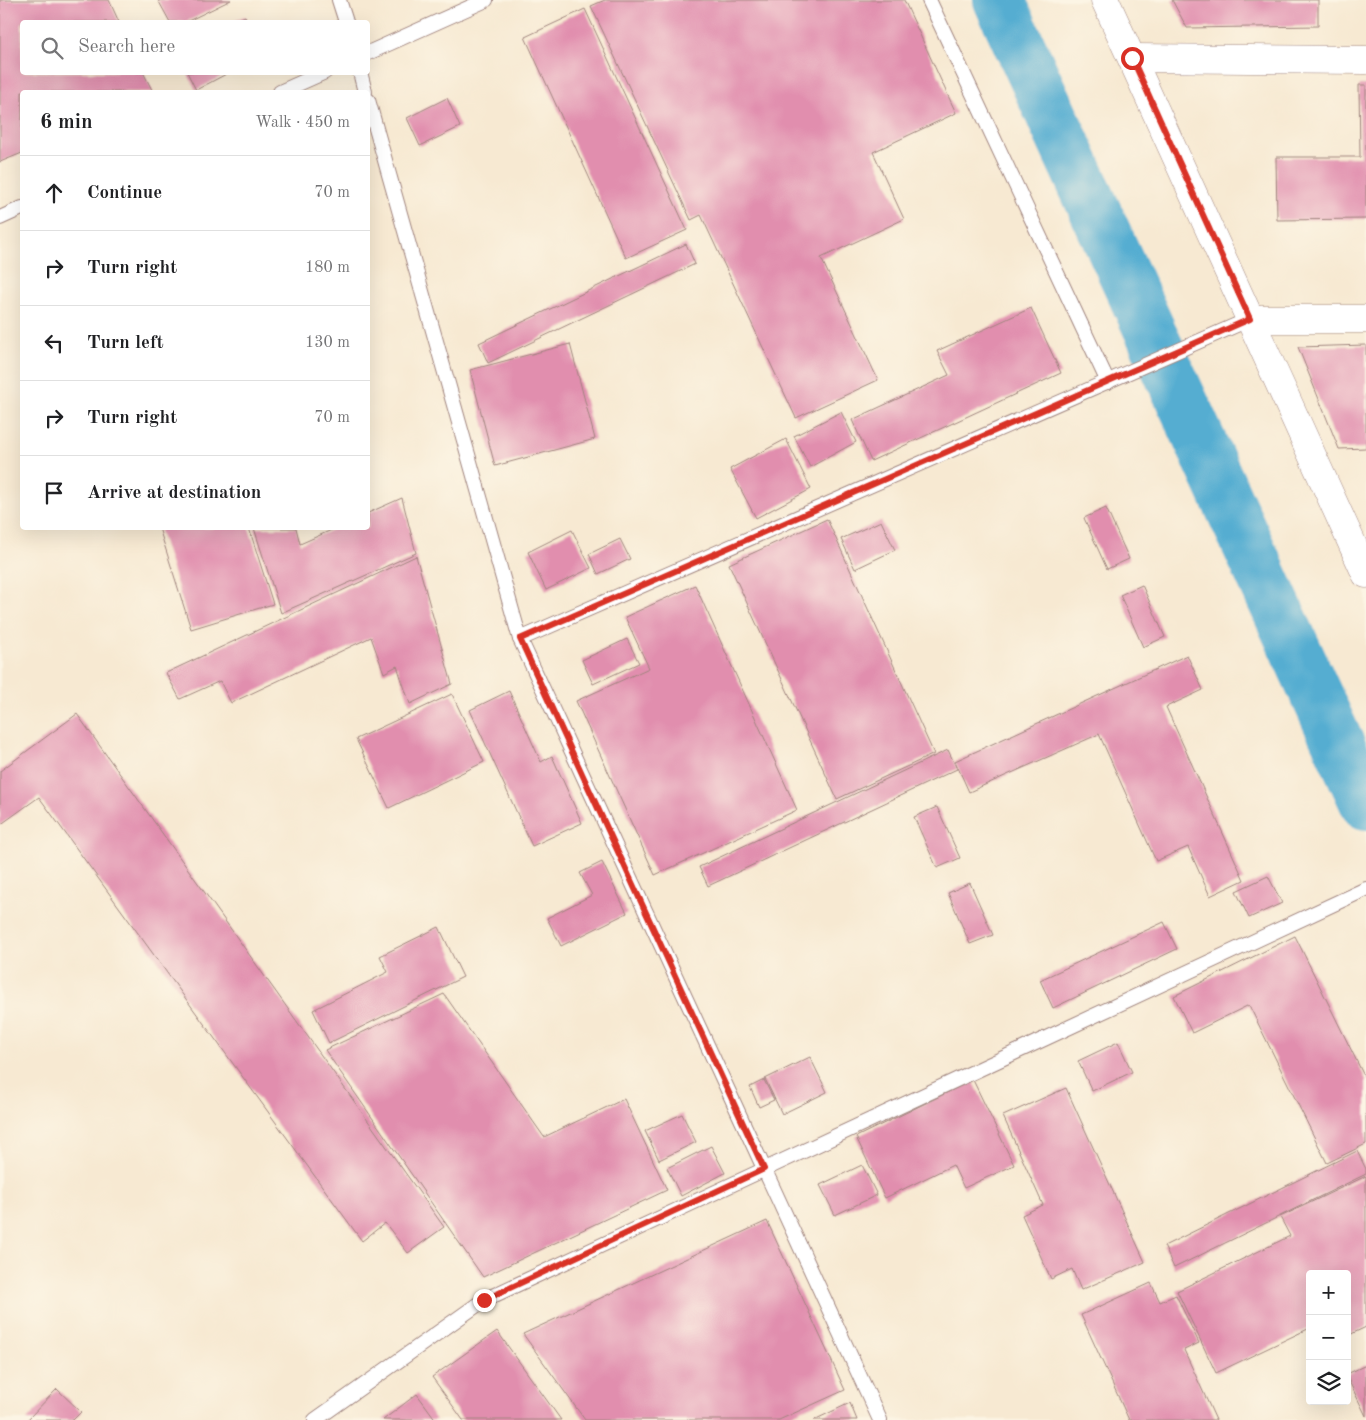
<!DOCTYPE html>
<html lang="en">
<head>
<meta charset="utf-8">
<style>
  :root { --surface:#fff; --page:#f6f6f6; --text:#202124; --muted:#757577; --line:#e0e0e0 }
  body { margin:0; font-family:"Old Standard TT",serif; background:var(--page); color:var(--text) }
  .controls { position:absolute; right:15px; bottom:15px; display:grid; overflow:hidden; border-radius:5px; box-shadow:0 5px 20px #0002 }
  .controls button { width:45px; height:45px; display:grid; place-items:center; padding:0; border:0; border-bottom:1px solid var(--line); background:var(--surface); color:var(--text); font:25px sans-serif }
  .stop { position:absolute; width:15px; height:15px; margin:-11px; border:4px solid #d93025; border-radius:50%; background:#fff }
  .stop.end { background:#d93025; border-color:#fff; box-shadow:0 1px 5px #0008 }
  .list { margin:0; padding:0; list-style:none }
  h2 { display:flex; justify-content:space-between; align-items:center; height:65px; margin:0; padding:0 20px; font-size:21px }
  h2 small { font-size:16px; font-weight:400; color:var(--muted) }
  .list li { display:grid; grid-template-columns:32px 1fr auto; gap:15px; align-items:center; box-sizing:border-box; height:75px; padding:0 20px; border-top:1px solid var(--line) }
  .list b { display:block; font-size:19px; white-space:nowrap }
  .list em { font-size:16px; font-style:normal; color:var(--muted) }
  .icon { flex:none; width:28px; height:28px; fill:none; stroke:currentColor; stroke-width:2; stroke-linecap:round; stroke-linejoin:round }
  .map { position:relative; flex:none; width:1366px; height:1420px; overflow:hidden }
  .search { position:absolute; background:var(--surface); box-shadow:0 5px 20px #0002; left:20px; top:20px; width:350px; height:55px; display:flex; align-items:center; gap:12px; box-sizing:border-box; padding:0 18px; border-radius:5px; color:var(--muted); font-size:19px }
  .panel { position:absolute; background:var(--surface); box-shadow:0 5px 20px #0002; left:20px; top:90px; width:350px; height:440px; border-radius:5px }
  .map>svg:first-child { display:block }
</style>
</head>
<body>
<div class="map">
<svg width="1366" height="1420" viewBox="0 0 1366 1420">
  <rect width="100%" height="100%" fill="#fcf5e5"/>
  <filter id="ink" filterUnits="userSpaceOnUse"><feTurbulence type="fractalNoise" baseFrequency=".02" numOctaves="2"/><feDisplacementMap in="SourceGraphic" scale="10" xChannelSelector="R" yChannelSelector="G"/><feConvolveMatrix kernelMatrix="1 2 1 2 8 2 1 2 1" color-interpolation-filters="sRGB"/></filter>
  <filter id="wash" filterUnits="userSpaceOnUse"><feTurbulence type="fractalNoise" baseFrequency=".0096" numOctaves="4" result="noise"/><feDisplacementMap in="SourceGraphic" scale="20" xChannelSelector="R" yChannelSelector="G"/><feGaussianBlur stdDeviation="1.12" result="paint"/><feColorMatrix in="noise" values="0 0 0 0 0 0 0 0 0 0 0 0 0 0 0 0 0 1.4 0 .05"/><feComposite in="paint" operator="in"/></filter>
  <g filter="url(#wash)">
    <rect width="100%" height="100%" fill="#f7e9d2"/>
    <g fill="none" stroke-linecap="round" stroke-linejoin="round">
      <path stroke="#54add1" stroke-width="52" d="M999 0 1366 804"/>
    </g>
    <g id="blocks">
      <g fill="#e18eae">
        <path d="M0 0H109L119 22H22V72H143L153 92H22V153L0 162Z"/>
        <path d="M158 0H231L186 22H170Z"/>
        <path d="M605 0H904L956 113 873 152 904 219 821 258 878 380 796 418 701 215 691 220 591 6Z"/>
        <path d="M1172 0H1318V26L1187 28Z"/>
        <path d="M585 9 687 230 626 258 525 37Z"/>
        <path d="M245 16 248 22H233Z"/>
        <path d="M187 72H230L196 90Z"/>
        <path d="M1359 85H1366V219L1277 220 1276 157H1360Z"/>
        <path d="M447 98 460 127 420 146 407 118Z"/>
        <path d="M686 244 695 264 488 363 479 343Z"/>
        <path d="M1031 308 1061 373 871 461 852 420 949 375 937 351Z"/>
        <path d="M570 344 595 439 495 466 470 370Z"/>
        <path d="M1366 345V448L1339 449 1298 347Z"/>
        <path d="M841 412 856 442 810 467 794 436Z"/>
        <path d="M786 439 811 489 756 518 730 469Z"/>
        <path d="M402 498 416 553 281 613 254 528H296L300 544 336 528H368V513Z"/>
        <path d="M1106 508 1129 559 1107 569 1084 518Z"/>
        <path d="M827 519 934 754 837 799 729 564Z"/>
        <path d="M881 521 895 550 855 569 841 539Z"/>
        <path d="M159 528H249L273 604 191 629Z"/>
        <path d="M572 530 591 568 546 590 528 552Z"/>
        <path d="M620 539 630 559 598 574 589 554Z"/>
        <path d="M416 556 452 684 410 704 397 666 384 673 371 637 231 703 220 681 180 699 166 673Z"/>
        <path d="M695 585 797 810 655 875 576 701 649 668 625 617Z"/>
        <path d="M1142 585 1165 637 1143 647 1120 595Z"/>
        <path d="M627 639 639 663 593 684 582 660Z"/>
        <path d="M1187 655 1203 690 1166 707 1244 880 1210 896 1188 847 1156 861 1099 734 969 792 955 761Z"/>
        <path d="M509 691 541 762 552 756 582 823 532 846 470 710Z"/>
        <path d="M452 694 484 762 389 808 356 739Z"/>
        <path d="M77 714 444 1227 408 1253 385 1223 362 1241 39 797 0 825V771Z"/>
        <path d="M948 750 957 769 708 886 699 867Z"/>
        <path d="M937 807 960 858 937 868 914 817Z"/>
        <path d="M602 862 627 913 561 946 547 918 592 895 580 873Z"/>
        <path d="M1268 876 1282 903 1249 918 1236 891Z"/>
        <path d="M970 883 993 935 970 944 948 893Z"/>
        <path d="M1164 922 1177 949 1053 1008 1040 980Z"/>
        <path d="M439 927 463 977 329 1043 313 1010 388 972 380 956Z"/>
        <path d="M1295 936 1366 1080V1144L1327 1163 1249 1005 1192 1033 1174 996Z"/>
        <path d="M444 994 544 1137 624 1099 667 1190 483 1277 325 1050Z"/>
        <path d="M1118 1042 1132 1072 1092 1091 1078 1061Z"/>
        <path d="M810 1057 827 1092 782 1114 765 1079Z"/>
        <path d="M764 1080 774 1100 759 1107 750 1087Z"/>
        <path d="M973 1080 1014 1165 964 1188 953 1165 885 1198 856 1137Z"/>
        <path d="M1066 1088 1145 1262 1081 1290 1072 1269 1051 1279 1022 1215 1043 1205 1003 1116Z"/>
        <path d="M682 1114 696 1142 659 1160 645 1131Z"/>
        <path d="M711 1146 725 1173 681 1196 667 1168Z"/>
        <path d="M1357 1151 1366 1169V1174L1174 1268 1164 1246Z"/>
        <path d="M862 1165 877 1195 835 1215 820 1185Z"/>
        <path d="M1366 1176V1327L1347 1336V1274H1310V1328L1216 1373 1177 1291 1290 1236 1280 1217Z"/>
        <path d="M767 1221 845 1390 779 1420H585L523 1334Z"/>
        <path d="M1151 1283 1160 1302 1176 1295 1199 1343 1184 1350 1216 1420H1129L1081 1315Z"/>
        <path d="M497 1331 561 1420H463L432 1377Z"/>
        <path d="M1366 1365V1416L1347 1377V1374Z"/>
        <path d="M57 1389 81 1412 73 1420H27Z"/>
        <path d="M417 1394 436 1420H383Z"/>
        <path d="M850 1403 857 1420H814Z"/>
      </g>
    </g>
  </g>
  <g filter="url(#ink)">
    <use href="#blocks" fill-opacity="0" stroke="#a0847e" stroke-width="1"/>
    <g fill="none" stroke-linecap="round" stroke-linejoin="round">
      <defs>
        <g id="lane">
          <path d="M339 0 346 22"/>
          <path d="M929 0 1108 382"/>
          <path d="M368 53 486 0"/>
          <path d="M360 72 365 92"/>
          <path d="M280 92 325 72"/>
          <path d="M368 100 520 639 880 1420"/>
          <path d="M0 218 22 208"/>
          <path d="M520 639 1250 319"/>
          <path d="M315 1420 484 1300 1366 889"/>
        </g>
        <g id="street">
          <path d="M1105 0 1366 574"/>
          <path d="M1132 58 1366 60"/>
          <path d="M1250 319H1366"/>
        </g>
      </defs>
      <use href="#lane" stroke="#a0847e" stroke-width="16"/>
      <use href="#street" stroke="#a0847e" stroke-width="29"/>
      <use href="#lane" stroke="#fff" stroke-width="14"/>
      <use href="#street" stroke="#fff" stroke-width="28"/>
    </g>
  </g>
  <g fill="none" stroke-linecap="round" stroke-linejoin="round" filter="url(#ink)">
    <path stroke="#d93025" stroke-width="6" d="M484 1300 764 1169 520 639 1250 319 1132 58"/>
  </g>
</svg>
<div class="controls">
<button>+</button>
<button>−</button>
<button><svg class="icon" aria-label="layers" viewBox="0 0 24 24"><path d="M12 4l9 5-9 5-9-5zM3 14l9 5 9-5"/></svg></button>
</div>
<div class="stop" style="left:1132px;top:58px"></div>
<div class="stop end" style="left:484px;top:1300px"></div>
<div class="search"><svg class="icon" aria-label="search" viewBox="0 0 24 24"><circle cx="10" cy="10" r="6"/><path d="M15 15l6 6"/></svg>Search here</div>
<section class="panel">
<h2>6 min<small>Walk · 450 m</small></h2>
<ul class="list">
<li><svg class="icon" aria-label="ahead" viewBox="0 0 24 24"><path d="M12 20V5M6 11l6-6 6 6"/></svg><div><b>Continue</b></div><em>70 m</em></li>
<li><svg class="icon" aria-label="right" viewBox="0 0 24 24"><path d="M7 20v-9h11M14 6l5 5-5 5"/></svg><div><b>Turn right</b></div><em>180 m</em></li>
<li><svg class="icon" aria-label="left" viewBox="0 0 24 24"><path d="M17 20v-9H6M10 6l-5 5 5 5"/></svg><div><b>Turn left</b></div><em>130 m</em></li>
<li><svg class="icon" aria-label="right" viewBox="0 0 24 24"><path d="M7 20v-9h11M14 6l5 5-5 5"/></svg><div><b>Turn right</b></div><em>70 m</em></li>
<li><svg class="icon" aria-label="arrive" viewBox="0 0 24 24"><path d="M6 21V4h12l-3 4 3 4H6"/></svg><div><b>Arrive at destination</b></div></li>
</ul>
</section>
</div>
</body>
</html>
